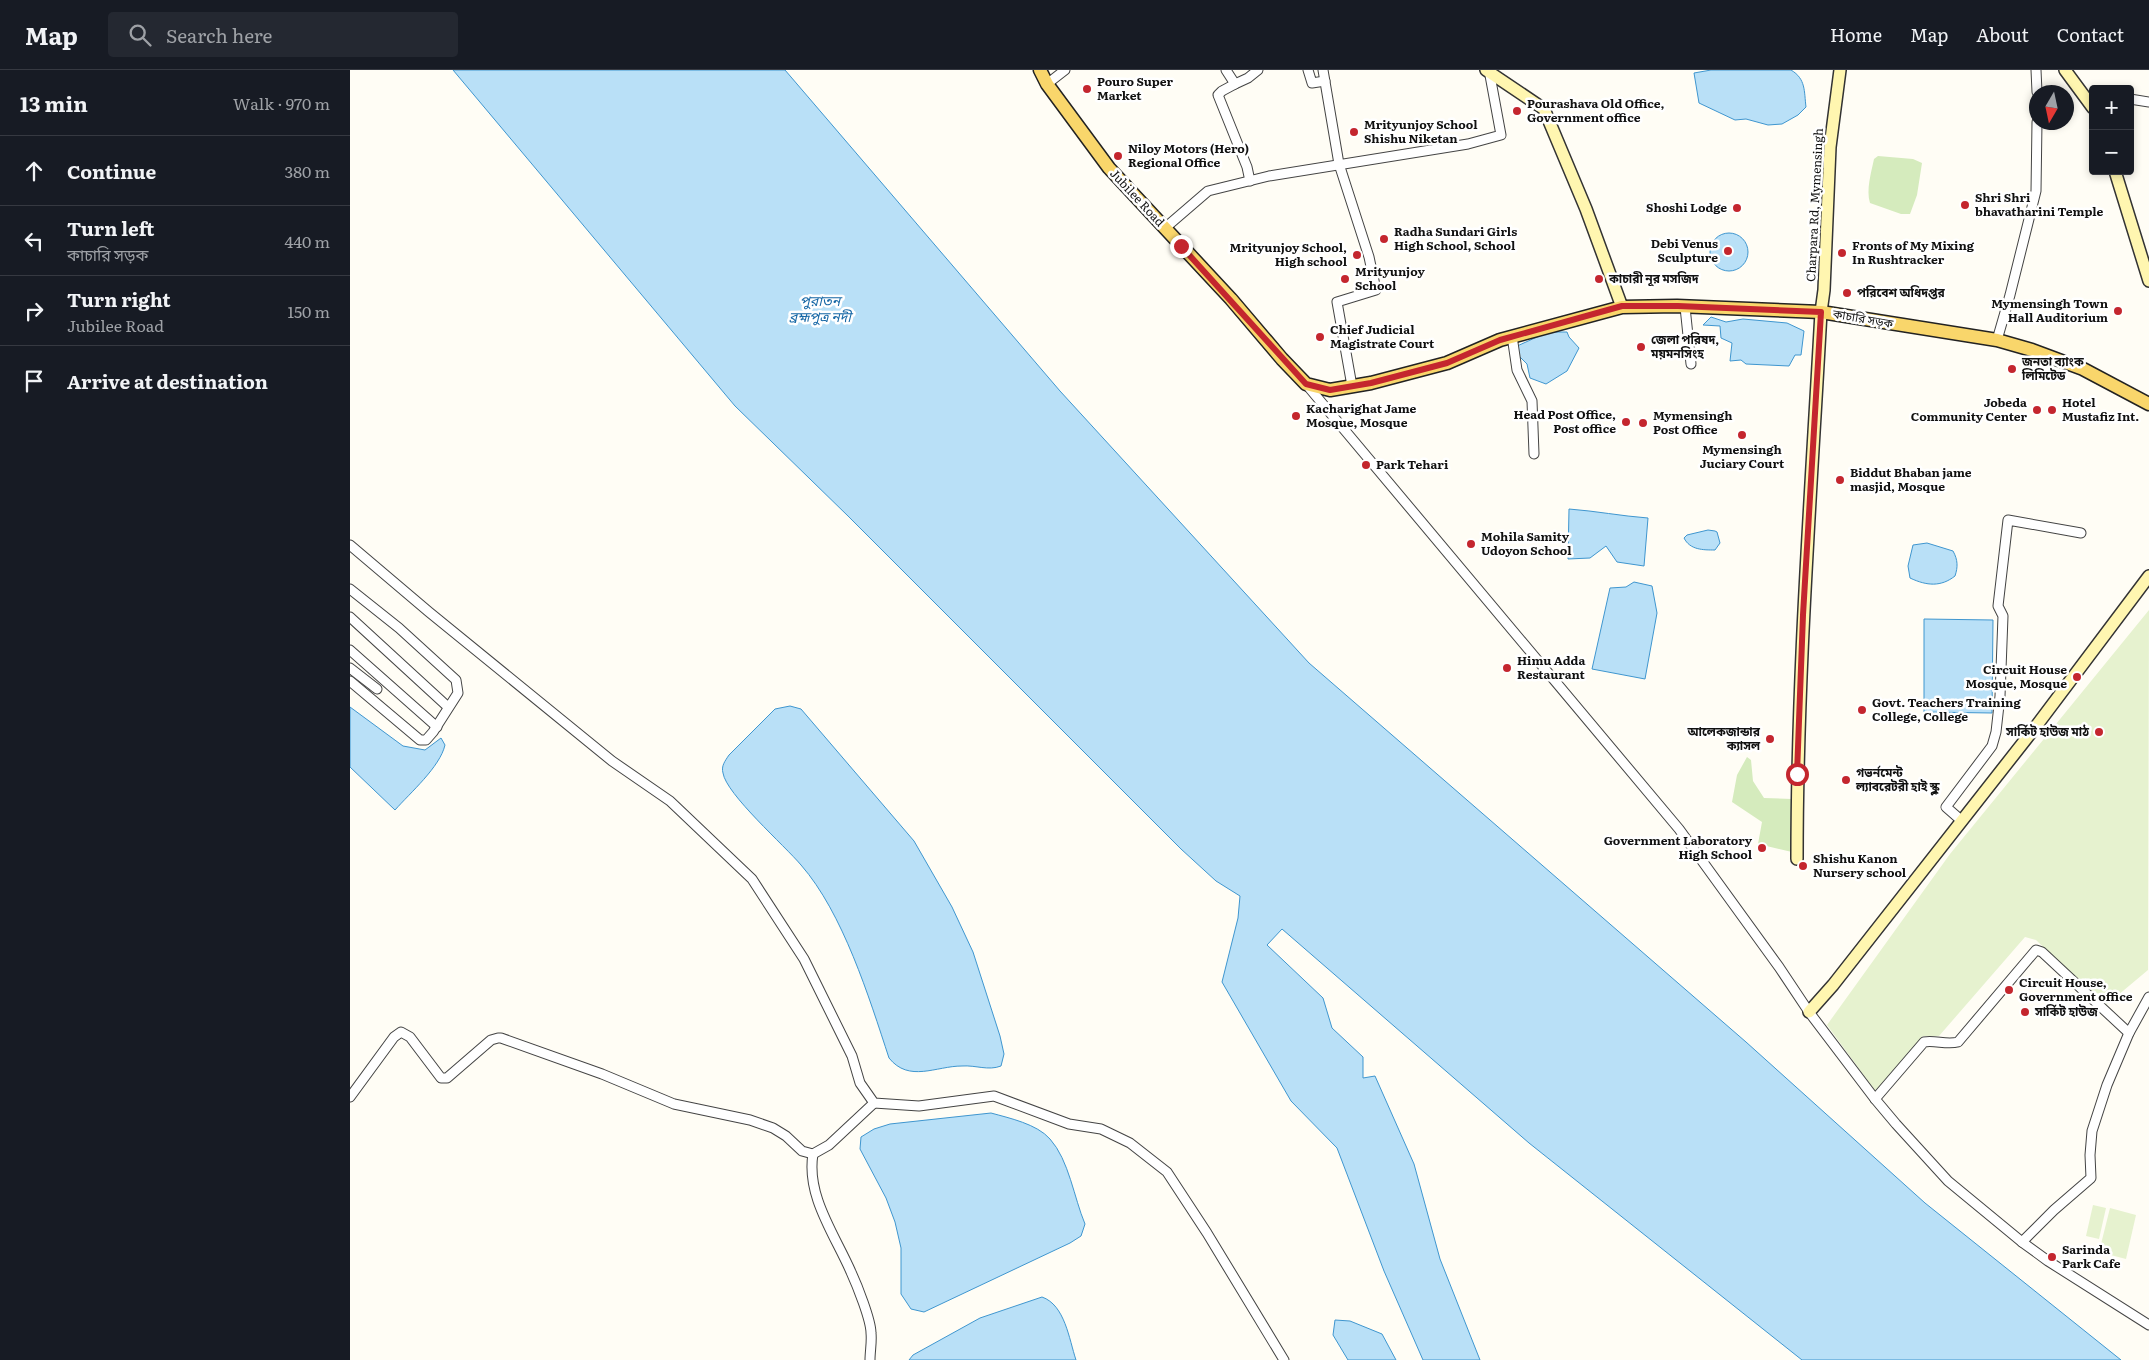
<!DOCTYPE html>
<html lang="en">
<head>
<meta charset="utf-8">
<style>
  :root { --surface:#171b24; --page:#242831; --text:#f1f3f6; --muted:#9ea1a6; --line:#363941 }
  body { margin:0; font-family:Literata,"Noto Sans Bengali",serif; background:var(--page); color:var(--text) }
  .controls { position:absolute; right:15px; top:15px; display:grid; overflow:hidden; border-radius:5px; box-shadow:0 2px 8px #0003 }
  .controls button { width:45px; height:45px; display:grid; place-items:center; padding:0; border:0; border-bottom:1px solid var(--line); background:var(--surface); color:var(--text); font:25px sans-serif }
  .compass { position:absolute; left:1679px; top:15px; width:45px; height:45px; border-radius:50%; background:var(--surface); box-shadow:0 2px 8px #0003; rotate:189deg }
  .stop { position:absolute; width:15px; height:15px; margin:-11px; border:4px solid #c4262e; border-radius:50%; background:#fff }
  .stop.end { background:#c4262e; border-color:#fff; box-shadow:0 1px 5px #0008 }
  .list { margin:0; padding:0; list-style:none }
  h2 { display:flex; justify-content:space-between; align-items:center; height:65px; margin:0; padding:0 20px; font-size:21px }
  h2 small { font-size:16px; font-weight:400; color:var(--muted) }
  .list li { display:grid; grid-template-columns:32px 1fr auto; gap:15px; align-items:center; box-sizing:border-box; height:70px; padding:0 20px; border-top:1px solid var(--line) }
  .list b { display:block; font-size:19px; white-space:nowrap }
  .list p { margin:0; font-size:16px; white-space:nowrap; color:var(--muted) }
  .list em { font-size:16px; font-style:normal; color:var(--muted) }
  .icon { flex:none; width:28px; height:28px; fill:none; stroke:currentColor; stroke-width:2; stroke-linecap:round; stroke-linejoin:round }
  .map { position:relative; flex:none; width:1799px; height:1290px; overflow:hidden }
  header { display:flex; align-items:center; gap:30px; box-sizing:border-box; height:70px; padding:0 25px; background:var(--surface); border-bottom:1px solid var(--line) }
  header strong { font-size:24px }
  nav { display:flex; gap:28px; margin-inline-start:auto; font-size:18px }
  .search { width:350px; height:45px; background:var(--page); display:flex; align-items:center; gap:12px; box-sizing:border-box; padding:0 18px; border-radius:5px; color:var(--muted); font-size:19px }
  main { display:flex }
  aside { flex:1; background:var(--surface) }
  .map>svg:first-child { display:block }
</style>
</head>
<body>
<header>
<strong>Map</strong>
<div class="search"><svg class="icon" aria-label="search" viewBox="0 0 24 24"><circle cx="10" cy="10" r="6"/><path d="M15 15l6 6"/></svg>Search here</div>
<nav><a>Home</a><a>Map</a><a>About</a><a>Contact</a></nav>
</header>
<main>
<aside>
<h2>13 min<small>Walk · 970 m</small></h2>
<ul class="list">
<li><svg class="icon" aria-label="ahead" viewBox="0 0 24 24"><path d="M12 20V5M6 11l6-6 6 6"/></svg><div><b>Continue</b></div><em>380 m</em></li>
<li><svg class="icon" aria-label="left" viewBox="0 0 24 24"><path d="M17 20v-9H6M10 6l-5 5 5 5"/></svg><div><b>Turn left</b><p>কাচারি সড়ক</p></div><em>440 m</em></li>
<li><svg class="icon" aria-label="right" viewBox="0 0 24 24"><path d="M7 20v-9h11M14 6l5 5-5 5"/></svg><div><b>Turn right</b><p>Jubilee Road</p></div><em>150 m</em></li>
<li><svg class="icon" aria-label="arrive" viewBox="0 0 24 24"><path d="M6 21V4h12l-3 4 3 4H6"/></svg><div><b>Arrive at destination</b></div></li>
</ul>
</aside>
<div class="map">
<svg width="1799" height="1290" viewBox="0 0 1799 1290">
  <rect width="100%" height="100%" fill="#fffdf5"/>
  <g fill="#d5ebbd">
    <path d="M1528 86 1563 89 1572 93 1567 125 1560 144H1551L1520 133C1516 120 1521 103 1524 89Z"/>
    <path d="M1397 687 1401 690 1403 711 1414 728 1442 729V782L1408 774 1412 752 1382 732 1387 705Z"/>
  </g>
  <g fill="#e6f2cf">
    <path d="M1799 540 1798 900 1755 936 1686 870 1675 867 1589 966H1573L1526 1022 1477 955 1600 784Z"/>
    <path d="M1743 1135 1756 1138 1749 1169 1736 1166Z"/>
    <path d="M1760 1138 1786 1145 1776 1189 1749 1182Z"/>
  </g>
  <g fill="#b9e0f7" stroke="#3f96cf">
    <path d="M103 0H435L710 321 959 593 1396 972 1575 1133 1771 1290H1452L1179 1073 932 859 917 875 973 928 982 958 1013 987V1008L1025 1006 1064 1094 1090 1189 1130 1290H1073L1034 1201 987 1078 941 1031 872 912 888 848 890 826 866 811 831 779 498 446 385 336Z"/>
    <path d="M1361 0H1441C1456 9 1454 21 1456 37L1448 45 1432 54 1418 55 1396 49 1385 50 1349 33 1344 3Z"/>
    <circle cx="1379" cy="182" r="19"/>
    <path d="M1361 247 1376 252 1393 249 1437 253 1454 261 1451 285H1445L1439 296 1396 294 1391 290 1380 291 1382 273 1371 268 1370 256 1353 255Z"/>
    <path d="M1198 262H1217L1219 267 1229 278 1217 301 1196 314 1180 308 1177 294 1167 284 1165 277Z"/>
    <path d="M1219 439C1246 441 1271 446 1298 448L1294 496 1267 492 1256 476 1240 488 1218 489Z"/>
    <path d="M1358 460 1365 461 1367 462 1370 473 1365 480C1353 480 1340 480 1334 468L1337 465Z"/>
    <path d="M1577 473 1603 481C1608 490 1608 497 1605 506 1591 517 1577 516 1560 508L1558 496 1563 475Z"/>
    <path d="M1284 512 1302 516 1307 543 1295 609 1242 599 1260 518 1276 517Z"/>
    <path d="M1574 549 1643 550 1642 643 1574 642Z"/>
    <path d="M440 636 451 639 564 771 602 837 623 882 650 966 654 984 651 996C638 1001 626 995 612 996 586 996 559 1013 539 988 519 927 493 843 451 795 435 776 376 724 373 703 371 696 375 691 379 685L425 639Z"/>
    <path d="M0 637 53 676 75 680 91 668 95 675C90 697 60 723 45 740L0 697Z"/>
    <path d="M641 1043C659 1048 687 1054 700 1069 719 1090 724 1128 735 1154L731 1166 720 1173 574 1242 561 1239 551 1224V1178L545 1152 536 1128 510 1079 511 1067 524 1059 540 1054Z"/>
    <path d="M692 1227C715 1235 719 1269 726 1290H559L563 1285 630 1248Z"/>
    <path d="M985 1250 1000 1251 1032 1264 1046 1290H998L983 1265Z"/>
  </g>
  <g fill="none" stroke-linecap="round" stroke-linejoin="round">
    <defs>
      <g id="street">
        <path d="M876 0 885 14 898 8 908 0"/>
        <path d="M958 0 962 13 975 11"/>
        <path d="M973 0 989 94 1019 187 1026 220 987 232 1002 316"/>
        <path d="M1686 0 1687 22"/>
        <path d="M697 14 715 0"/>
        <path d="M885 14 872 21 868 25 897 97 900 111"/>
        <path d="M1780 29 1799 32"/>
        <path d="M815 158 858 121 919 106 1118 74 1151 65 1139 0"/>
        <path d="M1335 237 1341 294"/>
        <path d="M1162 266 1167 300 1182 331 1184 384"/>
        <path d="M1647 270 1660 225 1686 121 1687 52"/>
        <path d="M956 314 1329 759 1429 897 1459 942 1525 1029 1546 1054 1598 1111 1672 1172 1698 1191 1799 1255"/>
        <path d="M0 475 79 542 262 691 320 731 402 809 454 889 502 986 510 1013 524 1033 569 1036 644 1026 719 1054 751 1059 780 1073 817 1102 857 1163 934 1290"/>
        <path d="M0 519 49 558 106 610 108 623 83 662 76 670H70L0 611"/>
        <path d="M0 547 98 637"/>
        <path d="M0 580 87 657"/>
        <path d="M0 598 27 619"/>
        <path d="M1612 751 1596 737 1642 676 1646 662 1650 626 1653 546 1648 536 1658 450 1731 463"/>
        <path d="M0 1027 44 967 51 962 60 967 91 1008H97L141 970 148 968H151L252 1004 324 1034 400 1050 423 1058 436 1066 452 1081 463 1084 479 1075 524 1033"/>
        <path d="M1525 1029 1574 972C1585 970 1597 975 1608 972L1686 880 1692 882 1779 963"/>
        <path d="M463 1084C456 1126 485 1165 501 1202 507 1215 521 1250 521 1263 522 1272 520 1281 520 1290"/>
        <path d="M1672 1172 1704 1140 1741 1108 1740 1085 1742 1061 1757 1015 1779 963 1799 927"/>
      </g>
      <g id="secondary">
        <path d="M1136 0 1194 39 1236 139 1272 237"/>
        <path d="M1715 0 1743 38"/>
        <path d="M1765 101 1799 211"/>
        <path d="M1447 789C1447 607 1461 424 1471 242L1474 220 1480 77 1490 0"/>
        <path d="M1459 942 1483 915 1687 655 1799 506"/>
      </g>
      <path id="primary" d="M690 0 697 14 759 98 881 229 932 289 956 314 980 320 1021 313 1097 293 1150 270 1272 237 1327 236 1471 242 1647 270 1682 280 1733 299 1799 334"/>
    </defs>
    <use href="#street" stroke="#444" stroke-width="11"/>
    <use href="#secondary" stroke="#333" stroke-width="14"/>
    <use href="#primary" stroke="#222" stroke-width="15"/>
    <use href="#street" stroke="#fff" stroke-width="9"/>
    <use href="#secondary" stroke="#fff6b0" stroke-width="11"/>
    <use href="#primary" stroke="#f9d66b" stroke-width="12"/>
  </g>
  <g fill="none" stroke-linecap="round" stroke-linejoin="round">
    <path stroke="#c4262e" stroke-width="6" d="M831 176 956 314 980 320 1021 313 1097 293 1150 270 1272 236H1328L1471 242 1453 545 1447 704"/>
  </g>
  <g fill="#c4262e" stroke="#fff" stroke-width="2">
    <circle cx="737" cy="19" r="5"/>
    <circle cx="1167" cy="41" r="5"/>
    <circle cx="1004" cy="62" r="5"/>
    <circle cx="768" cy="86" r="5"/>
    <circle cx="1615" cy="135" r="5"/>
    <circle cx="1387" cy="138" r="5"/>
    <circle cx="1034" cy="169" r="5"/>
    <circle cx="1378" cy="181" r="5"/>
    <circle cx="1492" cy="183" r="5"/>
    <circle cx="1007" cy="185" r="5"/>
    <circle cx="995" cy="209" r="5"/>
    <circle cx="1249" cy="209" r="5"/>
    <circle cx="1497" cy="223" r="5"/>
    <circle cx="1768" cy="241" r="5"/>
    <circle cx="970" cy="267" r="5"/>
    <circle cx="1291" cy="277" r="5"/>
    <circle cx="1662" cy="299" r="5"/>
    <circle cx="1687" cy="340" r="5"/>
    <circle cx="1702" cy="340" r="5"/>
    <circle cx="946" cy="346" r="5"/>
    <circle cx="1276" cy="352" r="5"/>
    <circle cx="1293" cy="353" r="5"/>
    <circle cx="1392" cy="365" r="5"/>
    <circle cx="1016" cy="395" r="5"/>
    <circle cx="1490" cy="410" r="5"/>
    <circle cx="1121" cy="474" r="5"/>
    <circle cx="1157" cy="598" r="5"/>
    <circle cx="1727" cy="607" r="5"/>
    <circle cx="1512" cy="640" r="5"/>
    <circle cx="1749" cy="662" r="5"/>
    <circle cx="1420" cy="669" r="5"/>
    <circle cx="1496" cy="710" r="5"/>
    <circle cx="1412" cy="778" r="5"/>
    <circle cx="1453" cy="796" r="5"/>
    <circle cx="1659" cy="920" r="5"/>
    <circle cx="1675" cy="942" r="5"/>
    <circle cx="1702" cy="1187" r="5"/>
  </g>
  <g text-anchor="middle" stroke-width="5" stroke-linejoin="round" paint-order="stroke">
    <g font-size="12" font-weight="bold" fill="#111" stroke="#fff" text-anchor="start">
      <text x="747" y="16">Pouro Super<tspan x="747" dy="14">Market</tspan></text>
      <text x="1177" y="38">Pourashava Old Office,<tspan x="1177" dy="14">Government office</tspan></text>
      <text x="1014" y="59">Mrityunjoy School<tspan x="1014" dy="14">Shishu Niketan</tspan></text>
      <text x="778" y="83">Niloy Motors (Hero)<tspan x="778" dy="14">Regional Office</tspan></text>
      <text x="1625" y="132">Shri Shri<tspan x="1625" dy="14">bhavatharini Temple</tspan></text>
      <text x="1377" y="142" text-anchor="end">Shoshi Lodge</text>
      <text x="1044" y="166">Radha Sundari Girls<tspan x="1044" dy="14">High School, School</tspan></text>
      <text x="1368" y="178" text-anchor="end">Debi Venus<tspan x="1368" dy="14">Sculpture</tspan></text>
      <text x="1502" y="180">Fronts of My Mixing<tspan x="1502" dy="14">In Rushtracker</tspan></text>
      <text x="997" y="182" text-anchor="end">Mrityunjoy School,<tspan x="997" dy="14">High school</tspan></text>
      <text x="1005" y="206">Mrityunjoy<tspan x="1005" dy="14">School</tspan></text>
      <text x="1259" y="213">কাচারী নূর মসজিদ</text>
      <text x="1507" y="227">পরিবেশ অধিদপ্তর</text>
      <text x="1758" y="238" text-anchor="end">Mymensingh Town<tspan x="1758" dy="14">Hall Auditorium</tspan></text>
      <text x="980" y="264">Chief Judicial<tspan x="980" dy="14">Magistrate Court</tspan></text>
      <text x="1301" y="274">জেলা পরিষদ,<tspan x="1301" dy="14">ময়মনসিংহ</tspan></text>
      <text x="1672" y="296">জনতা ব্যাংক<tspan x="1672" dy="14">লিমিটেড</tspan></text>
      <text x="1677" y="337" text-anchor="end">Jobeda<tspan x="1677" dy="14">Community Center</tspan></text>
      <text x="1712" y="337">Hotel<tspan x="1712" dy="14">Mustafiz Int.</tspan></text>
      <text x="956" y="343">Kacharighat Jame<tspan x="956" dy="14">Mosque, Mosque</tspan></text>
      <text x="1266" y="349" text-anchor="end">Head Post Office,<tspan x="1266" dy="14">Post office</tspan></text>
      <text x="1303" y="350">Mymensingh<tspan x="1303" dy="14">Post Office</tspan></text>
      <text x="1392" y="384" text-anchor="middle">Mymensingh<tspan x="1392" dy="14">Juciary Court</tspan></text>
      <text x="1026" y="399">Park Tehari</text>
      <text x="1500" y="407">Biddut Bhaban jame<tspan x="1500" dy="14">masjid, Mosque</tspan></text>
      <text x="1131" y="471">Mohila Samity<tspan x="1131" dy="14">Udoyon School</tspan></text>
      <text x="1167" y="595">Himu Adda<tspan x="1167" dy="14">Restaurant</tspan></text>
      <text x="1717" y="604" text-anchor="end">Circuit House<tspan x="1717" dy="14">Mosque, Mosque</tspan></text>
      <text x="1522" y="637">Govt. Teachers Training<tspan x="1522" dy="14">College, College</tspan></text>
      <text x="1410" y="666" text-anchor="end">আলেকজান্ডার<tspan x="1410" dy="14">ক্যাসল</tspan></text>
      <text x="1739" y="666" text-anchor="end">সার্কিট হাউজ মাঠ</text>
      <text x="1506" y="707">গভর্নমেন্ট<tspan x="1506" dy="14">ল্যাবরেটরী হাই স্কুল</tspan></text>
      <text x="1402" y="775" text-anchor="end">Government Laboratory<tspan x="1402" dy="14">High School</tspan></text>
      <text x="1463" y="793">Shishu Kanon<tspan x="1463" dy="14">Nursery school</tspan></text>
      <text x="1669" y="917">Circuit House,<tspan x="1669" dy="14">Government office</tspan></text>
      <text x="1685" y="946">সার্কিট হাউজ</text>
      <text x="1712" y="1184">Sarinda<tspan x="1712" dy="14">Park Cafe</tspan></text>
    </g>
    <g font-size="12" fill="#111" stroke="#fff">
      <text transform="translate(787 128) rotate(47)" y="4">Jubilee Road</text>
      <text transform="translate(1465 135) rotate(-87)" y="4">Charpara Rd, Mymensingh</text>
      <text transform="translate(1513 249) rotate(10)" y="4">কাচারি সড়ক</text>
    </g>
    <g font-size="14" font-style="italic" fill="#1768a6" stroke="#fff">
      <text x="470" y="236">পুরাতন<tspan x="470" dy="16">ব্রহ্মপুত্র নদী</tspan></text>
    </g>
  </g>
</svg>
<div class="controls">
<button>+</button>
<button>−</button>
</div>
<svg class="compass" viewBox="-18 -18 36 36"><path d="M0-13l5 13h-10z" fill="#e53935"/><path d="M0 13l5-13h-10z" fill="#9ea1a6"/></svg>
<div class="stop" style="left:1447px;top:704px"></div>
<div class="stop end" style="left:831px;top:176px"></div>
</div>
</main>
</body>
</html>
